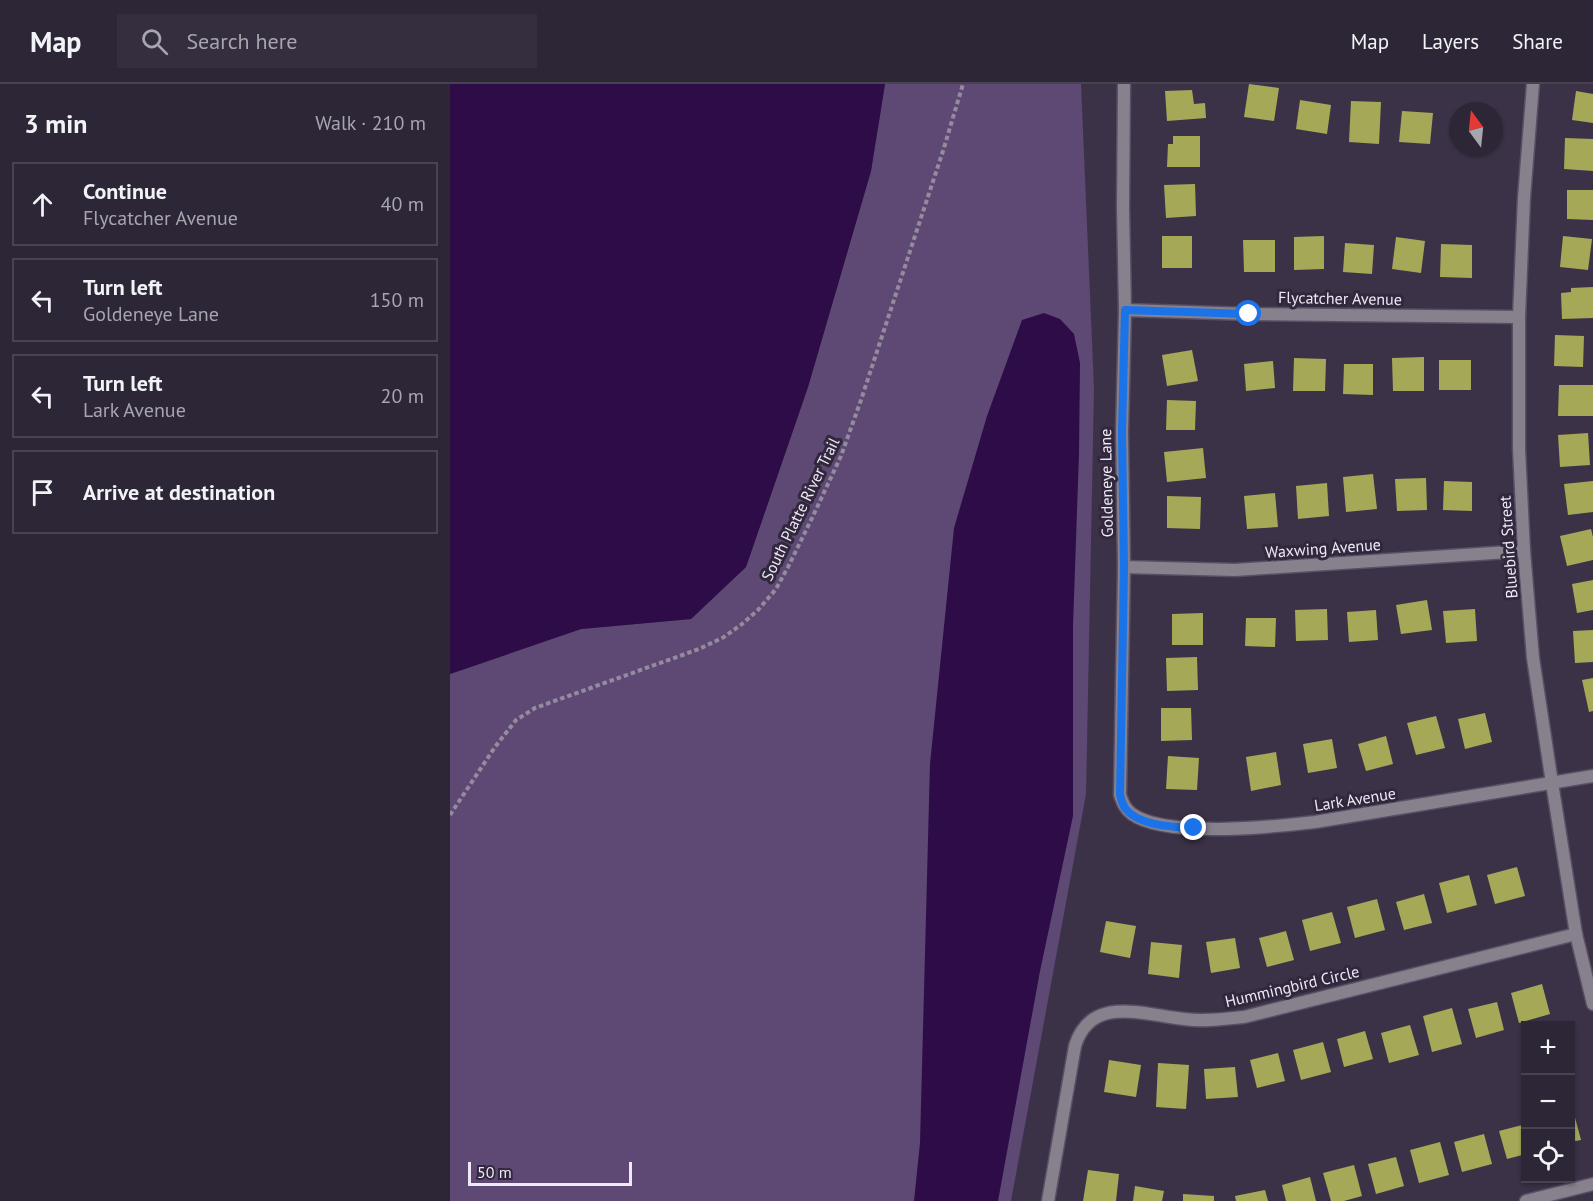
<!DOCTYPE html>
<html lang="en">
<head>
<meta charset="utf-8">
<style>
  :root { --surface:#2d2636; --page:#352e3e; --text:#f1f3f6; --muted:#a7a5ad; --line:#484351 }
  body { margin:0; font-family:"PT Sans",sans-serif; background:var(--page); color:var(--text) }
  .controls { position:absolute; right:18px; bottom:18px; display:grid; overflow:hidden; border-radius:0px; box-shadow:0 2px 4px #0004 }
  .controls button { width:54px; height:54px; display:grid; place-items:center; padding:0; border:0; border-bottom:2px solid var(--line); background:var(--surface); color:var(--text); font:30px sans-serif }
  .compass { position:absolute; left:999px; top:18px; width:54px; height:54px; border-radius:50%; background:var(--surface); box-shadow:0 2px 4px #0004; rotate:345deg }
  .scale { position:absolute; left:18px; bottom:15px; width:164px; box-sizing:border-box; padding-left:6px; border:3px solid #efe8f6; border-top:0; font-size:16px; line-height:21px; white-space:nowrap; color:#efe8f6; -webkit-text-stroke:4px #32283d; paint-order:stroke }
  .stop { position:absolute; width:18px; height:18px; margin:-14px; border:4px solid #1a73e8; border-radius:50%; background:#fff }
  .stop.end { background:#1a73e8; border-color:#fff; box-shadow:0 2px 6px #0008 }
  .list { margin:0; padding:0; list-style:none }
  h2 { display:flex; justify-content:space-between; align-items:center; height:78px; margin:0; padding:0 24px; font-size:26px }
  h2 small { font-size:20px; font-weight:400; color:var(--muted) }
  .list li { display:grid; grid-template-columns:39px 1fr auto; gap:18px; align-items:center; box-sizing:border-box; height:84px; margin:0 12px 12px; padding:0 12px; border:2px solid var(--line); border-radius:0px }
  .list b { display:block; font-size:22px; white-space:nowrap }
  .list p { margin:0; font-size:20px; white-space:nowrap; color:var(--muted) }
  .list em { font-size:20px; font-style:normal; color:var(--muted) }
  .icon { flex:none; width:33px; height:33px; fill:none; stroke:currentColor; stroke-width:2; stroke-linecap:round; stroke-linejoin:round }
  .map { position:relative; flex:none; width:1143px; height:1117px; overflow:hidden }
  header { display:flex; align-items:center; gap:36px; box-sizing:border-box; height:84px; padding:0 30px; background:var(--surface); border-bottom:2px solid var(--line) }
  header strong { font-size:28px }
  nav { display:flex; gap:33px; margin-inline-start:auto; font-size:21px }
  .search { width:420px; height:54px; background:var(--page); display:flex; align-items:center; gap:15px; box-sizing:border-box; padding:0 21px; border-radius:0px; color:var(--muted); font-size:22px }
  main { display:flex }
  aside { flex:1; background:var(--surface) }
  .map>svg:first-child { display:block }
</style>
</head>
<body>
<header>
<strong>Map</strong>
<div class="search"><svg class="icon" aria-label="search" viewBox="0 0 24 24"><circle cx="10" cy="10" r="6"/><path d="M15 15l6 6"/></svg>Search here</div>
<nav><a>Map</a><a>Layers</a><a>Share</a></nav>
</header>
<main>
<aside>
<h2>3 min<small>Walk · 210 m</small></h2>
<ul class="list">
<li><svg class="icon" aria-label="ahead" viewBox="0 0 24 24"><path d="M12 20V5M6 11l6-6 6 6"/></svg><div><b>Continue</b><p>Flycatcher Avenue</p></div><em>40 m</em></li>
<li><svg class="icon" aria-label="left" viewBox="0 0 24 24"><path d="M17 20v-9H6M10 6l-5 5 5 5"/></svg><div><b>Turn left</b><p>Goldeneye Lane</p></div><em>150 m</em></li>
<li><svg class="icon" aria-label="left" viewBox="0 0 24 24"><path d="M17 20v-9H6M10 6l-5 5 5 5"/></svg><div><b>Turn left</b><p>Lark Avenue</p></div><em>20 m</em></li>
<li><svg class="icon" aria-label="arrive" viewBox="0 0 24 24"><path d="M6 21V4h12l-3 4 3 4H6"/></svg><div><b>Arrive at destination</b></div></li>
</ul>
</aside>
<div class="map">
<svg width="1143" height="1117" viewBox="0 0 1143 1117">
  <rect width="100%" height="100%" fill="#3c3248"/>
  <path fill="#5d4974" d="M435 0H631L644 305 636 710 561 1117H0V590L131 545 241 535 296 483 358 303 421 87Z"/>
  <g fill="#2e0c48">
    <path d="M0 0H435L421 87 358 303 296 483 241 535 131 545 0 590Z"/>
    <path d="M594 229 610 235 624 250 630 279 629 370 623 542V732L590 887 548 1117H464L470 1059 480 680 504 444 537 332 572 236Z"/>
  </g>
  <g fill="#a5a957">
    <path d="M799 0 829 4 824 37 794 33Z"/>
    <path d="M742 6 744 20 755 19 756 34 717 37 715 7Z"/>
    <path d="M1126 7 1143 10V39L1122 36Z"/>
    <path d="M850 16 881 21 877 50 846 45Z"/>
    <path d="M901 17 931 18 929 60 899 58Z"/>
    <path d="M952 27 983 29 980 60 949 58Z"/>
    <path d="M1007 31H1008V59L1002 58Z"/>
    <path d="M723 52H750V83H717L718 60H723Z"/>
    <path d="M1115 54 1143 55V87L1114 85Z"/>
    <path d="M745 100 746 132 716 134 714 101Z"/>
    <path d="M1117 106H1143V136L1117 135Z"/>
    <rect x="712" y="152" width="30" height="32"/>
    <path d="M874 152V185L844 186V153Z"/>
    <path d="M1113 152 1142 155 1138 186 1110 183Z"/>
    <path d="M946 153 975 157 971 189 942 185Z"/>
    <path d="M793 156H825V188H794Z"/>
    <path d="M895 159 924 161 922 190 893 188Z"/>
    <path d="M991 160 1022 161V194L990 193Z"/>
    <path d="M1143 203V234L1112 235 1111 209 1121 208V204Z"/>
    <path d="M1105 251 1134 252 1133 283 1104 282Z"/>
    <path d="M742 266 748 297 717 302 712 271Z"/>
    <path d="M974 273V307H943L942 274Z"/>
    <path d="M844 274 876 275 875 307H843Z"/>
    <rect x="989" y="276" width="32" height="30"/>
    <path d="M823 277 825 304 796 307 794 280Z"/>
    <path d="M894 280H923V311L893 310Z"/>
    <path d="M1109 301H1143V332H1108Z"/>
    <path d="M717 316 746 317 745 346H716Z"/>
    <path d="M1138 349 1140 381 1110 383 1108 351Z"/>
    <path d="M753 364 756 394 717 398 714 368Z"/>
    <path d="M923 390 927 425 896 428 893 393Z"/>
    <path d="M976 394 977 426 947 427 945 395Z"/>
    <path d="M994 397 1022 398V427L993 426Z"/>
    <path d="M1143 397V428L1118 431 1114 400Z"/>
    <path d="M877 399 879 432 848 435 846 402Z"/>
    <path d="M825 409 828 443 797 445 794 412Z"/>
    <path d="M717 412 751 413 750 445 717 444Z"/>
    <path d="M1141 445 1143 453V476L1117 482 1110 452Z"/>
    <path d="M1143 496V526L1127 529 1122 500Z"/>
    <path d="M977 516 982 546 951 550 946 521Z"/>
    <path d="M877 525 878 556 846 557 845 526Z"/>
    <path d="M1025 525 1027 557 996 559 993 527Z"/>
    <path d="M926 526 928 556 899 558 897 528Z"/>
    <path d="M753 529V561H722V530Z"/>
    <path d="M796 534H826L825 563 795 562Z"/>
    <path d="M1143 546V578L1125 579 1123 547Z"/>
    <path d="M747 573 748 606 717 607 716 574Z"/>
    <path d="M1143 594V627L1139 628 1132 596Z"/>
    <path d="M711 624H741L742 656 711 657Z"/>
    <path d="M1035 629 1042 658 1015 665 1008 635Z"/>
    <path d="M986 632 995 664 966 671 957 639Z"/>
    <path d="M936 652 943 680 916 687 908 660Z"/>
    <path d="M882 655 887 684 858 689 853 660Z"/>
    <path d="M826 668 831 701 801 707 796 673Z"/>
    <path d="M718 672 749 674 747 706 716 705Z"/>
    <path d="M1067 783 1075 812 1045 820 1037 791Z"/>
    <path d="M1019 791 1027 821 997 829 989 799Z"/>
    <path d="M974 810 982 839 954 846 946 818Z"/>
    <path d="M927 815 935 846 905 854 897 823Z"/>
    <path d="M882 828 891 859 860 867 852 836Z"/>
    <path d="M656 837 686 842 680 874 650 868Z"/>
    <path d="M836 847 844 876 817 883 809 854Z"/>
    <path d="M785 854 790 884 761 889 756 858Z"/>
    <path d="M701 858 732 861 729 894 698 890Z"/>
    <path d="M1092 900 1100 930 1069 939 1061 909Z"/>
    <path d="M1047 918 1054 946 1026 954 1018 925Z"/>
    <path d="M1002 924 1012 960 982 968 973 932Z"/>
    <path d="M960 941 969 971 939 979 931 949Z"/>
    <path d="M915 947 923 975 894 983 887 955Z"/>
    <path d="M873 958 881 988 851 996 843 966Z"/>
    <path d="M828 969 835 997 807 1004 800 976Z"/>
    <path d="M659 976 691 981 686 1013 654 1008Z"/>
    <path d="M708 979 739 981 736 1025 706 1023Z"/>
    <path d="M785 983 788 1013 756 1015 754 985Z"/>
    <path d="M1120 1026H1123L1131 1056 1120 1058Z"/>
    <path d="M1076 1040V1070L1057 1075 1049 1047Z"/>
    <path d="M1034 1050 1042 1080 1012 1088 1004 1058Z"/>
    <path d="M990 1058 999 1091 969 1099 960 1066Z"/>
    <path d="M946 1073 954 1102 926 1110 918 1080Z"/>
    <path d="M904 1081 912 1112 894 1117H881L873 1089Z"/>
    <path d="M638 1086 669 1090 666 1117H633Z"/>
    <path d="M860 1093 866 1117H836L832 1101Z"/>
    <path d="M685 1102 714 1107 712 1117H683Z"/>
    <path d="M815 1106 818 1117H786L785 1112Z"/>
    <path d="M733 1110 764 1112V1117H733Z"/>
  </g>
  <g fill="none" stroke-linecap="round" stroke-linejoin="round">
    <defs>
      <g id="minor">
        <path d="M674 0 673 124 675 226 672 348 674 483 670 711C673 719 675 725 682 730 716 754 823 743 865 738L1143 692"/>
        <path d="M1083 0 1074 114 1069 233V365L1074 467 1083 574 1102 699 1126 850 1143 920"/>
        <path d="M675 226 799 230 1069 233"/>
        <path d="M674 483 785 486 1074 467"/>
        <path d="M598 1117 625 962C641 910 694 931 734 935 753 938 774 935 794 933L1126 850"/>
        <path d="M1076 1117 1143 1100"/>
      </g>
    </defs>
    <use href="#minor" stroke="#594f64" stroke-width="15"/>
    <path stroke="#948c9e" stroke-width="4" stroke-dasharray="4.5 3" stroke-linecap="butt" d="M0 731 45 663 66 636 85 624 249 565 274 553 292 540 308 526 326 505 338 483 363 432 391 372 411 316 493 67 513 0"/>
    <use href="#minor" stroke="#86818c" stroke-width="12"/>
  </g>
  <g fill="none" stroke-linecap="round" stroke-linejoin="round">
    <path stroke="#1a73e8" stroke-width="8" d="M744 744C724 743 688 742 675 724 673 721 671 715 670 711L674 483 672 348 675 226 799 230"/>
  </g>
  <g text-anchor="middle" stroke-width="6" stroke-linejoin="round" paint-order="stroke">
    <g font-size="16" fill="#efe8f6" stroke="#32283d">
      <text transform="translate(890 214) rotate(1)" y="6">Flycatcher Avenue</text>
      <text transform="translate(656 399) rotate(-91)" y="6">Goldeneye Lane</text>
      <text transform="translate(350 425) rotate(-64)" y="6">South Platte River Trail</text>
      <text transform="translate(1058 463) rotate(-94)" y="6">Bluebird Street</text>
      <text transform="translate(873 464) rotate(-4)" y="6">Waxwing Avenue</text>
      <text transform="translate(905 715) rotate(-9)" y="6">Lark Avenue</text>
      <text transform="translate(842 902) rotate(-13)" y="6">Hummingbird Circle</text>
    </g>
  </g>
</svg>
<div class="controls">
<button>+</button>
<button>−</button>
<button><svg class="icon" aria-label="locate" viewBox="0 0 24 24"><circle cx="12" cy="12" r="6"/><path d="M12 2v4M12 18v4M2 12h4M18 12h4"/></svg></button>
</div>
<svg class="compass" viewBox="-18 -18 36 36"><path d="M0-13l5 13h-10z" fill="#e53935"/><path d="M0 13l5-13h-10z" fill="#a7a5ad"/></svg>
<div class="scale">50 m</div>
<div class="stop" style="left:799px;top:230px"></div>
<div class="stop end" style="left:744px;top:744px"></div>
</div>
</main>
</body>
</html>
